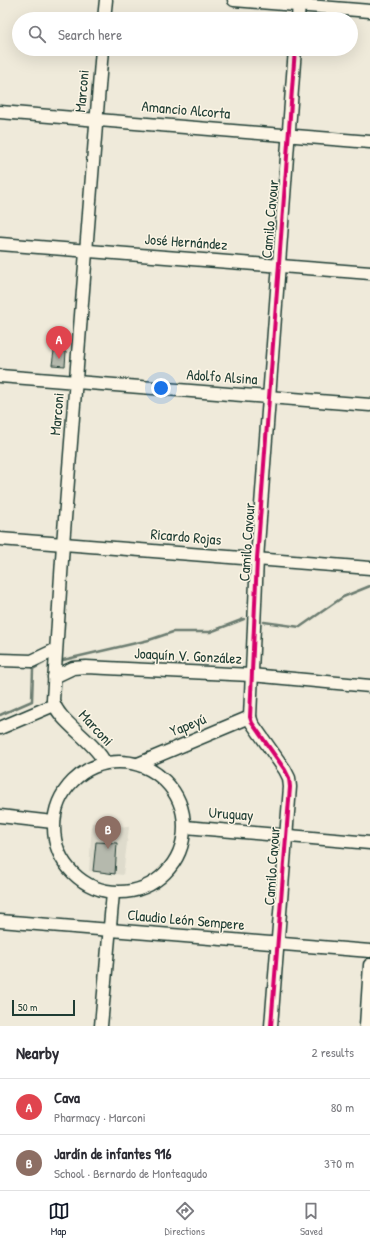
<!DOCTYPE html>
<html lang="en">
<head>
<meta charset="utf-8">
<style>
  :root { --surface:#fff; --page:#f7f7f7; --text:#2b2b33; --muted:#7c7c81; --line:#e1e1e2; --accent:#111827 }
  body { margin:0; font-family:"Patrick Hand",sans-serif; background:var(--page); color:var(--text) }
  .scale { position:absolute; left:12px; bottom:10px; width:63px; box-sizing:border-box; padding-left:4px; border:2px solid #1f3d34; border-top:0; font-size:11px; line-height:14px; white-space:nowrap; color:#1f3d34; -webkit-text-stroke:3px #fcf5e5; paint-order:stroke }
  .you { position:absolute; left:161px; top:388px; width:14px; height:14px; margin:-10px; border:3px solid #fff; border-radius:50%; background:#1a73e8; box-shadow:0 0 0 6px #1a73e833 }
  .badge { display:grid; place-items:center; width:26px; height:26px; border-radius:50%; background:var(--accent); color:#fff; font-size:13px; font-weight:700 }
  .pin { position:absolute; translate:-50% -33px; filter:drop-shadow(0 1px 2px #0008) }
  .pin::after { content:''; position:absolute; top:21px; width:14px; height:12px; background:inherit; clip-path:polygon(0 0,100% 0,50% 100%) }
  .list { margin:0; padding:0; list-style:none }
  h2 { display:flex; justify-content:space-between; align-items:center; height:52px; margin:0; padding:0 16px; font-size:17px }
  h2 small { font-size:13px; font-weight:400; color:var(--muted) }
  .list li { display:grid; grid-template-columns:26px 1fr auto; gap:12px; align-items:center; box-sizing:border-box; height:56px; padding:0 16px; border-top:1px solid var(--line) }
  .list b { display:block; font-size:15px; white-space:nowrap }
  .list p { margin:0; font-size:13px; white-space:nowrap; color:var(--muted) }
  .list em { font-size:13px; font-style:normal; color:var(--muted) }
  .icon { flex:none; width:22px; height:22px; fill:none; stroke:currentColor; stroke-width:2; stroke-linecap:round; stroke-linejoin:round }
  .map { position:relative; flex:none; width:370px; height:1026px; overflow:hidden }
  .search { position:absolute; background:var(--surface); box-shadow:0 4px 16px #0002; left:12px; right:12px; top:12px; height:44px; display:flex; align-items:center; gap:10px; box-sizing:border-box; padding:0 14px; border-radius:22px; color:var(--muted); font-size:15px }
  .sheet { height:164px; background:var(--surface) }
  nav { display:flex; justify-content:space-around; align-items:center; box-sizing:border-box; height:56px; border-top:1px solid var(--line); background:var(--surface); font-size:11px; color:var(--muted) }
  nav a { display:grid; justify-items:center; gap:2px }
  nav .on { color:var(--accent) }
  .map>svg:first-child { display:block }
</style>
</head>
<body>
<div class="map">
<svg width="370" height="1026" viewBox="0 0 370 1026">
  <rect width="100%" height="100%" fill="#efeada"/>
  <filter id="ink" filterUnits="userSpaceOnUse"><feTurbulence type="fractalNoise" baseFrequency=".025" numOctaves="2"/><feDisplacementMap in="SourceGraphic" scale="8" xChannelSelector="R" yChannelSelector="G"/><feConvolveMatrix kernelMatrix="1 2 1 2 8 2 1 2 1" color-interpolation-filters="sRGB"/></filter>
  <g filter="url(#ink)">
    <path fill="#dedbcc" d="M92 823 129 827 123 875 89 871Z"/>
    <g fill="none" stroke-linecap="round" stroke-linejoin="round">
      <g stroke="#6c7d71" stroke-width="2.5">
        <path d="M264 622 300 627 343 597 370 586"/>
        <path d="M63 660 149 640 173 632H210L244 619"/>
        <path d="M0 715 32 701 33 669 44 663"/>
      </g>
    </g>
    <g fill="#b5b9ad" stroke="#1f3d34">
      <path d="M54 351 66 352 65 366 52 365Z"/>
      <path d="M96 842 117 843 115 874 93 871Z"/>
    </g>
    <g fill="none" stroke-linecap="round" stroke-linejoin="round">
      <defs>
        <g id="minor">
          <path d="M234 0 370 11"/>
          <path d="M104 19 106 0"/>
          <path d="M298 19 299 0"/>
          <path d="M102 49 63 544 53 700C57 721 95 741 105 763"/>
          <path d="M0 112 370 142"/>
          <path d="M0 244 370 273"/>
          <path d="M0 376 370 405"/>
          <path d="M0 539 370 568"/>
          <path d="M0 660 32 661 55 650"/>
          <path d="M54 677 73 668 86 667 251 675 370 686"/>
          <path d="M0 728 54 705"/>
          <circle cx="119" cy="827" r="65"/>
          <path d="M138 764 250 717"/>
          <path d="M0 816 53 822"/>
          <path d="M185 827 370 843"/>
          <path d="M0 921 370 951"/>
          <path d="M101 1026 113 893"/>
          <path d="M271 1026 290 787 289 778 285 770 252 723 250 717 257 559 295 49"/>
          <path d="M366 1026 370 965"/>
        </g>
      </defs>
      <use href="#minor" stroke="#1f3d34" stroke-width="15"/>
      <use href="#minor" stroke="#fcf5e5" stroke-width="12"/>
      <defs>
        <path id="cycleway" d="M271 1026 290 787 289 778 285 770 252 723 250 717 257 559 295 49"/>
      </defs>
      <use href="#cycleway" stroke="#fcf5e5" stroke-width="6"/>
      <use href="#cycleway" stroke="#d6006c" stroke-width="4"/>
    </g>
  </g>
  <g text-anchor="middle" stroke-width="3" stroke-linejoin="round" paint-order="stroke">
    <g font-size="15" fill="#1f3d34" stroke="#fcf5e5">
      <text transform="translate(82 91) rotate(-85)" y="5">Marconi</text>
      <text transform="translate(186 110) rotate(5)" y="5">Amancio Alcorta</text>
      <text transform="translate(270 219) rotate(-85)" y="5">Camilo Cavour</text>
      <text transform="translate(186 242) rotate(4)" y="5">José Hernández</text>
      <text transform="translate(222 377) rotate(4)" y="5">Adolfo Alsina</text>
      <text transform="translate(57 414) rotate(-85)" y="5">Marconi</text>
      <text transform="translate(186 537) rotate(5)" y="5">Ricardo Rojas</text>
      <text transform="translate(247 542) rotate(-86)" y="5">Camilo Cavour</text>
      <text transform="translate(188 656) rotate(3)" y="5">Joaquín V. González</text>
      <text transform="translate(188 725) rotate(-22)" y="5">Yapeyú</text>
      <text transform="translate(96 728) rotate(47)" y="5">Marconi</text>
      <text transform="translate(231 814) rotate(4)" y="5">Uruguay</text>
      <text transform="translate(272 866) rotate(-86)" y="5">Camilo Cavour</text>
      <text transform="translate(186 920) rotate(5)" y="5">Claudio León Sempere</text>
    </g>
  </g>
</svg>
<div class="scale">50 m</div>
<div class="you"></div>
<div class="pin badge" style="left:59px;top:359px;background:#e0444e">A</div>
<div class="pin badge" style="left:108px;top:849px;background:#8d6e63">B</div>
<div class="search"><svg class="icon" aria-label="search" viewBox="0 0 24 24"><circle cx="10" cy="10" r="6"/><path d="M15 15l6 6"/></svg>Search here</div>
</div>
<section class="sheet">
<h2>Nearby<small>2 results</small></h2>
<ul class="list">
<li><span class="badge" style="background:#e0444e">A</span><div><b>Cava</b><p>Pharmacy · Marconi</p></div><em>80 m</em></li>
<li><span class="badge" style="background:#8d6e63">B</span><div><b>Jardín de infantes 916</b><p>School · Bernardo de Monteagudo</p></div><em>370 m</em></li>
</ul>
</section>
<nav>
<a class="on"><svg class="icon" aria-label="map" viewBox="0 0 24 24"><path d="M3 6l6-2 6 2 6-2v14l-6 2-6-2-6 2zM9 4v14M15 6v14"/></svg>Map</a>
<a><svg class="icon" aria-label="directions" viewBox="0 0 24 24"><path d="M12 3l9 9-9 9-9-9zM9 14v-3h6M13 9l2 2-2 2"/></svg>Directions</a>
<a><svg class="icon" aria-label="saved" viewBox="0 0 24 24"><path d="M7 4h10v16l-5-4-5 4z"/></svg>Saved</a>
</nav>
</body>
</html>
